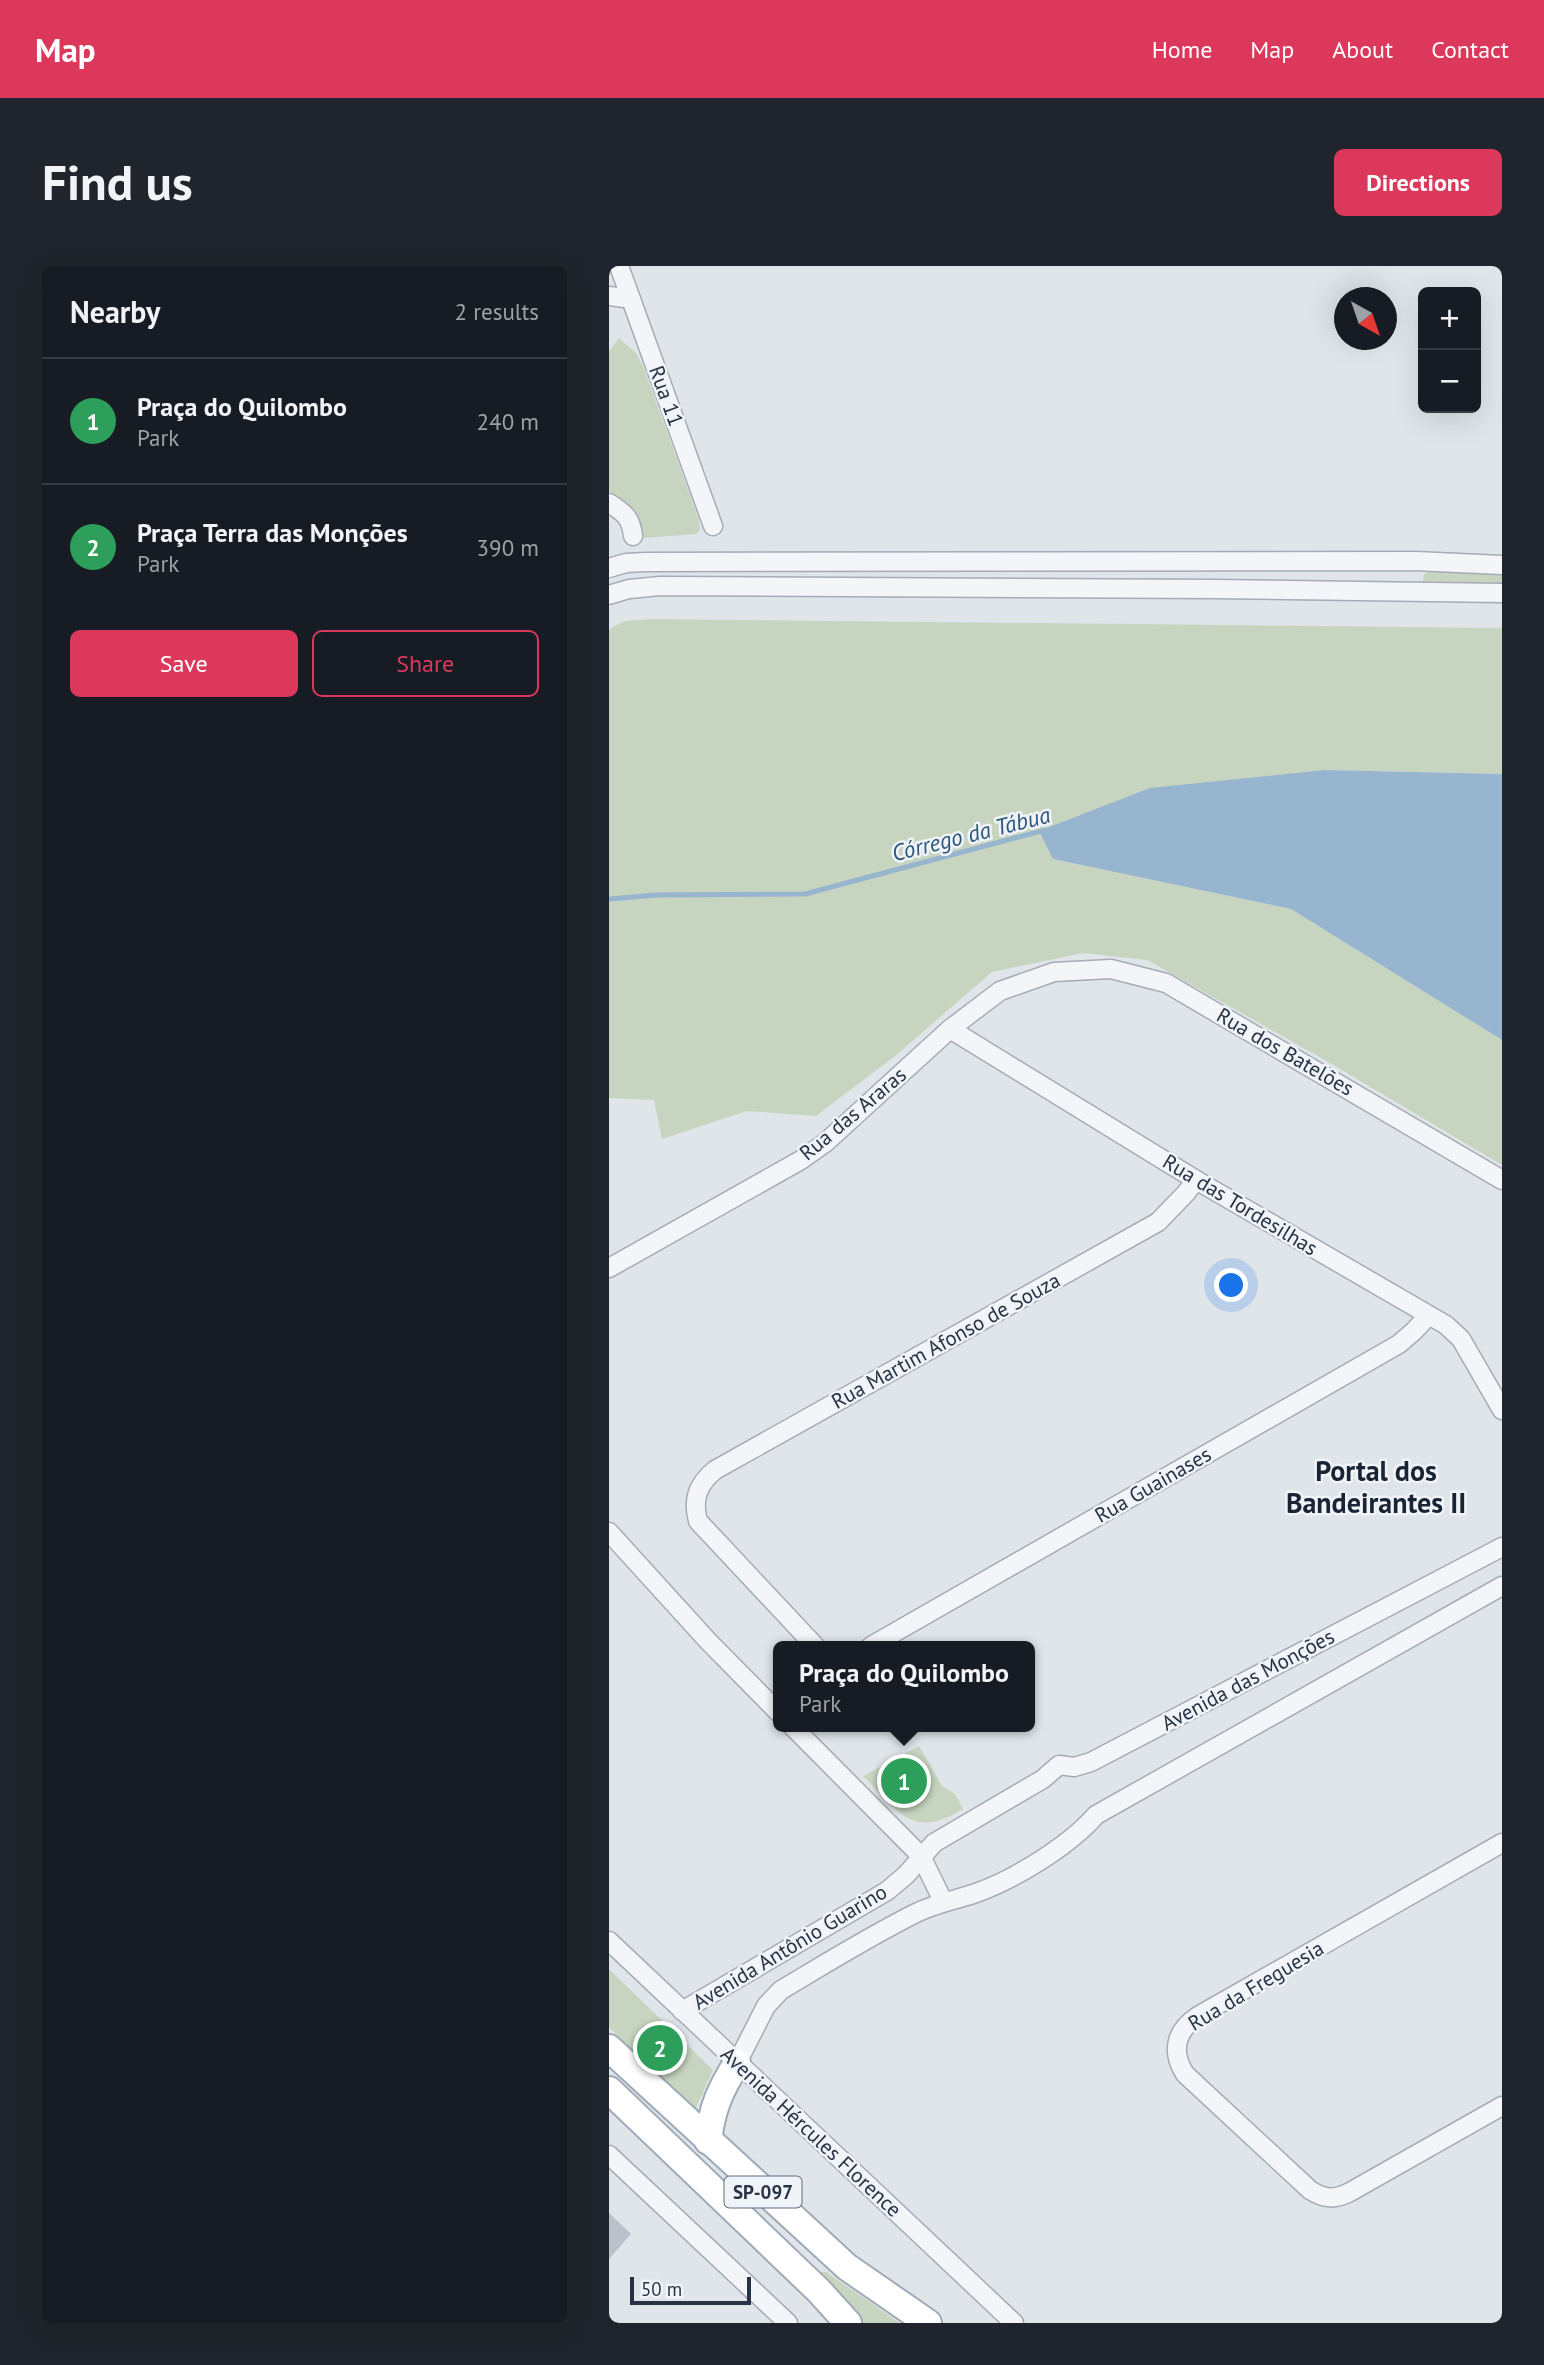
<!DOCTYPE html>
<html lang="en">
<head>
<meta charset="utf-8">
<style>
  :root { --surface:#171b24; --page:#20242c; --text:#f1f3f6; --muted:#9ea1a6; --line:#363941; --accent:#dc385b }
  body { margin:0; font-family:"PT Sans",sans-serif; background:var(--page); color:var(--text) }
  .controls { position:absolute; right:21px; top:21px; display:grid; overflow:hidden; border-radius:10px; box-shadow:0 7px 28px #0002 }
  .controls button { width:63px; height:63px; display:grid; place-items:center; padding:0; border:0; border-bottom:2px solid var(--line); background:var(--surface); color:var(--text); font:35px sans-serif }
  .compass { position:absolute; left:725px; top:21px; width:63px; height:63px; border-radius:50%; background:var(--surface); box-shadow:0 7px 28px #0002; rotate:140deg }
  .scale { position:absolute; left:21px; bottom:18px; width:121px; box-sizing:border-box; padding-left:7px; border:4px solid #273344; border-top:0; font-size:19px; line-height:24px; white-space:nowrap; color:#273344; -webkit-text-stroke:5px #f0f3f8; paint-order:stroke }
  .you { position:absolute; left:623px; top:1020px; width:24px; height:24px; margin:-18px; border:5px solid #fff; border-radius:50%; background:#1a73e8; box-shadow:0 0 0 10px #1a73e833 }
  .badge { display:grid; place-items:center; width:46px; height:46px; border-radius:50%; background:var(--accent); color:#fff; font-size:23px; font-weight:700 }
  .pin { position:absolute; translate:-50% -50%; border:4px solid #fff; box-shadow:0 2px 7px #0006 }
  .popup { position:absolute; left:164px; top:1375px; width:262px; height:91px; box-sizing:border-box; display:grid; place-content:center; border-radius:10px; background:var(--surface); filter:drop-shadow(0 2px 5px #0005); font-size:23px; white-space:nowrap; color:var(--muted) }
  .popup b { font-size:26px; color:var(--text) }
  .popup::after { content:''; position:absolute; left:50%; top:100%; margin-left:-14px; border:14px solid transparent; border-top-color:var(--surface) }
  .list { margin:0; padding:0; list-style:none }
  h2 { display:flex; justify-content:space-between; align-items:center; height:91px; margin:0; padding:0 28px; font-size:30px }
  h2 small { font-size:23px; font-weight:400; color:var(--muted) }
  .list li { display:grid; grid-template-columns:46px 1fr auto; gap:21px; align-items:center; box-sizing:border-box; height:126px; padding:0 28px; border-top:2px solid var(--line) }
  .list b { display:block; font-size:26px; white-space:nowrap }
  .list p { margin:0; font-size:23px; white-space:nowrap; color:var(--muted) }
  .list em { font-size:23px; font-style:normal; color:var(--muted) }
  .actions { display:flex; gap:14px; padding:21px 28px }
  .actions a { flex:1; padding:16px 0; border:2px solid var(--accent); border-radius:10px; text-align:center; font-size:24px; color:var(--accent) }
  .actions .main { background:var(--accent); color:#fff }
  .map { position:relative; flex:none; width:893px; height:2057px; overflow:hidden; border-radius:10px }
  header { display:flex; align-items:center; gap:42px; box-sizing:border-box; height:98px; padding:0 35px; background:var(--accent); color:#fff }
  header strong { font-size:33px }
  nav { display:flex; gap:38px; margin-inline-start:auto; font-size:24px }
  .intro { display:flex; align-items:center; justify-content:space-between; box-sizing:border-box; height:168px; padding:0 42px }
  h1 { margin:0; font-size:49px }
  .button { padding:18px 32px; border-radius:10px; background:var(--accent); color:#fff; font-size:24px; font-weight:700 }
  main { display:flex; gap:42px; padding:0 42px }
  aside { flex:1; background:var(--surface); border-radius:10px; box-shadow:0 7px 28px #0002 }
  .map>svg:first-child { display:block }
</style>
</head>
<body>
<header>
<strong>Map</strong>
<nav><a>Home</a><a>Map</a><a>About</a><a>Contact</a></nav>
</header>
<div class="intro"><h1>Find us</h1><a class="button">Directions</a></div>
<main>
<aside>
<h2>Nearby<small>2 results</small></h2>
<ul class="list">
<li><span class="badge" style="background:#2e9e5b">1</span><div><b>Praça do Quilombo</b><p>Park</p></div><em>240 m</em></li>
<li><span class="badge" style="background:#2e9e5b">2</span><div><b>Praça Terra das Monções</b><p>Park</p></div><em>390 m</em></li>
</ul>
<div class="actions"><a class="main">Save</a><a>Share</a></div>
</aside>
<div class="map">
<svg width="893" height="2057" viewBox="0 0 893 2057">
  <rect width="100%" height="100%" fill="#e0e5ea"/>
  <g fill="#c7d5c0">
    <path d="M10 72 27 87 34 100 90 254 91 263 87 268 35 272C29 265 30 257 26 250 20 238 10 232 0 225V85Z"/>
    <path d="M823 304 893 306V321L817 318 814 314 815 308Z"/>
    <path d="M43 353 893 362V508L716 504 444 593 682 643 893 774V899L714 793 538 694 474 687 383 706 286 790 207 850 138 845 53 873 45 834 0 832V363L16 355Z"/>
    <path d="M310 1480 333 1520 346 1528 354 1543C302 1575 290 1545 254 1510Z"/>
    <path d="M0 1703 104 1804 84 1848 0 1761Z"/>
    <path d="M203 2006H217L291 2057H251Z"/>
  </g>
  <path fill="#97b5ce" d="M716 504 893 508V774L682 643 444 593 430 565 541 522Z"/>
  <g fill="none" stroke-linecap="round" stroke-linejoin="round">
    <path stroke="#97b5ce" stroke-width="5" d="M0 633 47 629 196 628 436 564"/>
  </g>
  <path fill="#b9c1cb" d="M0 1947 22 1968 0 1993Z"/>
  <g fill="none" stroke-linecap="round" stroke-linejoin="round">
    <defs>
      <g id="street">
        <path d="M10 0 104 260"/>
        <path d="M0 30 22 33"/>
        <path d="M0 237C15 247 22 251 24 270"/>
        <path d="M0 302 17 297 36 296 806 295 893 299"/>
        <path d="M0 329 20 323 51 320 606 323 893 327"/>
        <path d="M341 763 587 914 837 1059 852 1073 893 1144"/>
        <path d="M0 1002 192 894 216 877 341 763 391 725 445 706 502 703 557 717 893 914"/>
        <path d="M0 1266 99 1375 169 1446"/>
        <path d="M206 1380 89 1255C83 1233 89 1218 106 1204L549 956 577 927 587 914"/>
        <path d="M262 1380 790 1078 805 1065 819 1050"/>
        <path d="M184 1461 312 1590 334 1635"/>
        <path d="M893 1577 589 1750C566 1765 562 1786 576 1808L701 1924C715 1933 726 1934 741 1926L893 1840"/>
        <path d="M0 1675 405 2057"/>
        <path d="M73 1745 278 1625 297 1609 325 1577 434 1513 450 1499 465 1501 482 1496 893 1281"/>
        <path d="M128 1797 157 1740 172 1724C216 1698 261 1670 307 1647 327 1637 347 1634 367 1627 406 1613 460 1580 487 1549L893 1320"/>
        <path d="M0 1889 179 2057"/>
      </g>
      <g id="primary">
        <path d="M0 1782 238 2001 319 2057"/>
        <path d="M0 1824 210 2025 239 2057"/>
        <path d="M99 1875C103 1842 111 1824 128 1797"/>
      </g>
    </defs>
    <use href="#street" stroke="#a5acb5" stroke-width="21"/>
    <use href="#primary" stroke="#9eaab7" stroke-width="30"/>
    <use href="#street" stroke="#f3f5f8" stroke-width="18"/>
    <use href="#primary" stroke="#fff" stroke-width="26"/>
  </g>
  <g text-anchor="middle" stroke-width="5" stroke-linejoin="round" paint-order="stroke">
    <rect fill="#f0f3f8" stroke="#636d7a" stroke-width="2" x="115.5" y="1910.5" width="77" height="31" rx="5"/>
    <g font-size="19" font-weight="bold" fill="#273344">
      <text x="154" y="1933">SP-097</text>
    </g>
    <g font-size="21" fill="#273344" stroke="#f0f3f8">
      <text transform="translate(57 130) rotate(70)" y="7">Rua 11</text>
      <text transform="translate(676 786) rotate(30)" y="7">Rua dos Batelões</text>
      <text transform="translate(244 848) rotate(-40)" y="7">Rua das Araras</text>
      <text transform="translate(631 939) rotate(31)" y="7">Rua das Tordesilhas</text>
      <text transform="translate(337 1075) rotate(-29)" y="7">Rua Martim Afonso de Souza</text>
      <text transform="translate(544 1219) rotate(-30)" y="7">Rua Guainases</text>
      <text transform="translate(639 1414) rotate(-28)" y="7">Avenida das Monções</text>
      <text transform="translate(181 1681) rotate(-31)" y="7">Avenida Antônio Guarino</text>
      <text transform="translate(647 1720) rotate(-31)" y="7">Rua da Freguesia</text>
      <text transform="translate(202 1866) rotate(43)" y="7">Avenida Hércules Florence</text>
    </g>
    <g font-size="23" font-style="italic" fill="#2c557c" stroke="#f0f3f8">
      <text transform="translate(362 568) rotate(-14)" y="8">Córrego da Tábua</text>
    </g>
    <g font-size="28" font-weight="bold" fill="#192434" stroke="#f0f3f8">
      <text x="767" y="1215">Portal dos<tspan x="767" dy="32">Bandeirantes II</tspan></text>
    </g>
  </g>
</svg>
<div class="controls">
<button>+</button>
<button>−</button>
</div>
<svg class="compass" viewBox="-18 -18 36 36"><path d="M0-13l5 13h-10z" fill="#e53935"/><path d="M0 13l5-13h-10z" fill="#9ea1a6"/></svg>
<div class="scale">50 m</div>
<div class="you"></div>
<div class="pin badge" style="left:295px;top:1515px;background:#2e9e5b">1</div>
<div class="popup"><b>Praça do Quilombo</b>Park</div>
<div class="pin badge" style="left:51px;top:1782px;background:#2e9e5b">2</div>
</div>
</main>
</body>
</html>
